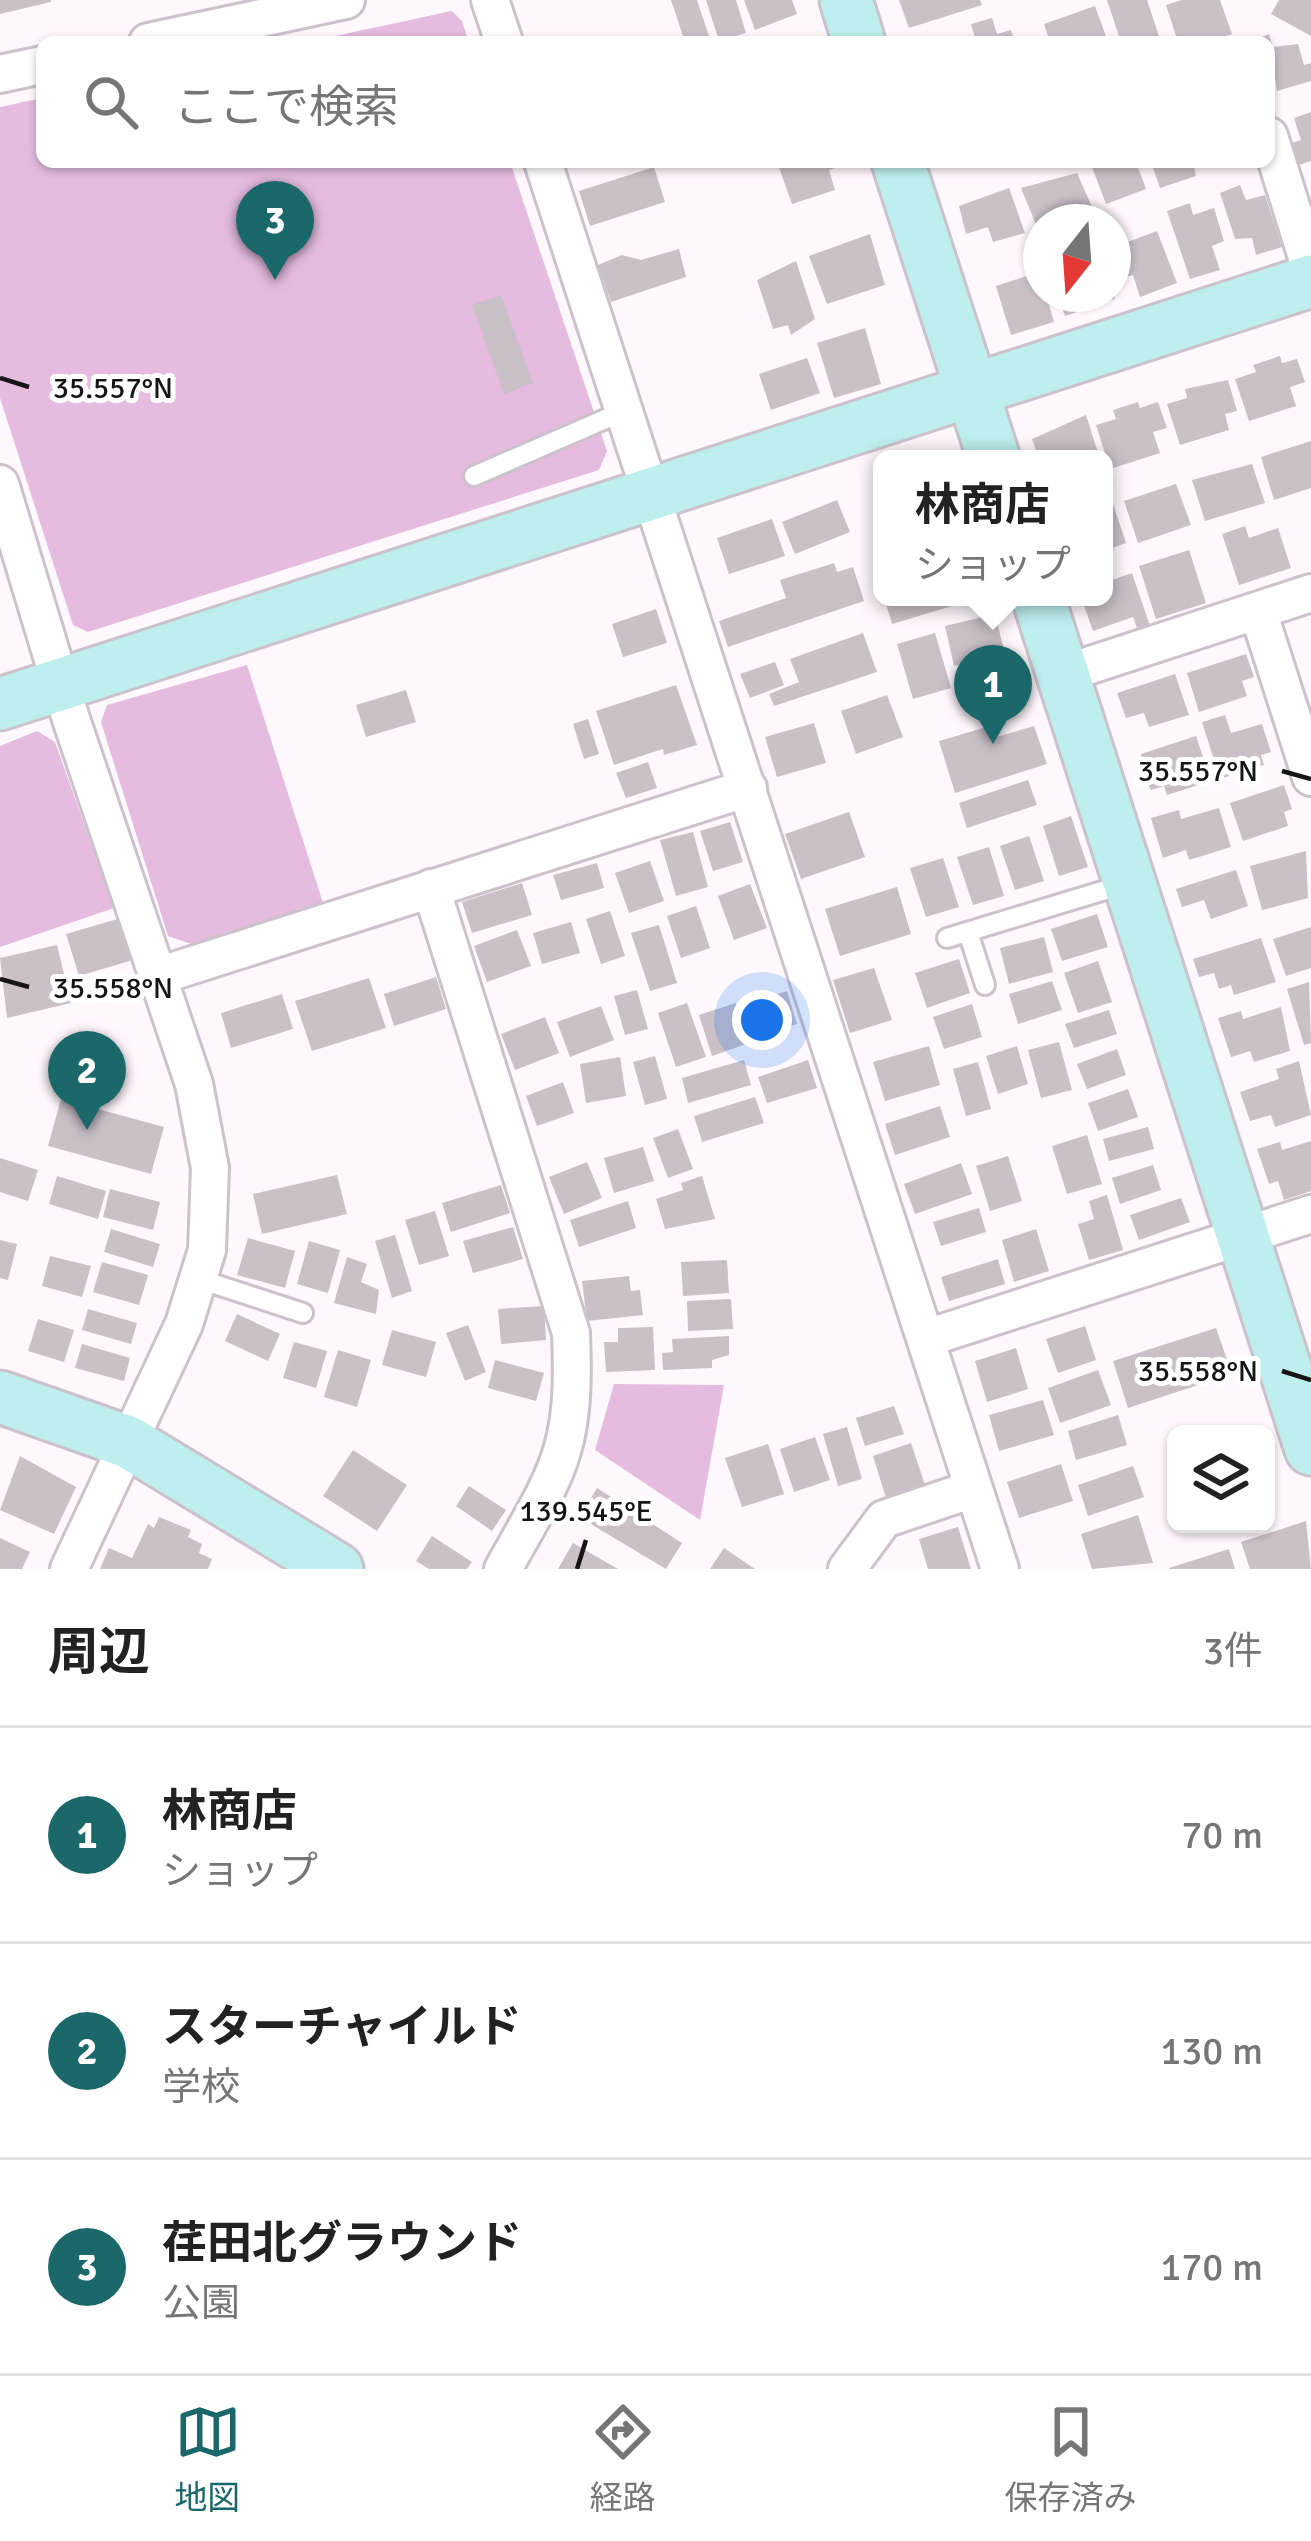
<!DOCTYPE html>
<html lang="ja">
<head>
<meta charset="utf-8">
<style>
  :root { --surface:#fff; --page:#f2f2f2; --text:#222; --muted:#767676; --line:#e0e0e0; --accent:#1a6869 }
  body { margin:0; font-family:Signika,"Noto Sans JP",sans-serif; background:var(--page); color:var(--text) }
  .controls { position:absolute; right:36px; bottom:36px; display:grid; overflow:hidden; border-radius:18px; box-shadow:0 3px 9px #0004 }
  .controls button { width:108px; height:108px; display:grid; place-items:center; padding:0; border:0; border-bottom:3px solid var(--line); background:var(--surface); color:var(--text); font:60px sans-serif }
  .compass { position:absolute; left:1023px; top:204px; width:108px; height:108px; border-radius:50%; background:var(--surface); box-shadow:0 3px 9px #0004; rotate:197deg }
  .you { position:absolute; left:762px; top:1020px; width:42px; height:42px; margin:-30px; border:9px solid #fff; border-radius:50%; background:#1a73e8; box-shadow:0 0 0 18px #1a73e833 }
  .badge { display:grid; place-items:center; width:78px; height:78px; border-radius:50%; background:var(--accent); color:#fff; font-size:39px; font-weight:700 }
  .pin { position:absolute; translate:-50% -99px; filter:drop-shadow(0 3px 6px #0008) }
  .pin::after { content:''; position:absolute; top:63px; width:42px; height:36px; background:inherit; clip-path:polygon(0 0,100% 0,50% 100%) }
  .popup { position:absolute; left:873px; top:450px; width:240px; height:156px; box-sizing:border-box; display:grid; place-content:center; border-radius:18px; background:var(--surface); filter:drop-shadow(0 3px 9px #0005); font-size:39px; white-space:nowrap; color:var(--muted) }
  .popup b { font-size:45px; color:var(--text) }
  .popup::after { content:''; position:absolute; left:50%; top:100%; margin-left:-24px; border:24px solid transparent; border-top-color:var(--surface) }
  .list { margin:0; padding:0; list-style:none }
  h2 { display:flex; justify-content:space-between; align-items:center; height:156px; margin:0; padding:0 48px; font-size:51px }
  h2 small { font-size:39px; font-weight:400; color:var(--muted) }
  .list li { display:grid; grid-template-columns:78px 1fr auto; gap:36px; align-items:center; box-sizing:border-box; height:216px; padding:0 48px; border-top:3px solid var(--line) }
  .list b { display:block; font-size:45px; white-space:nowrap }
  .list p { margin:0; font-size:39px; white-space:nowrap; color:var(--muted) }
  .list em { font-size:39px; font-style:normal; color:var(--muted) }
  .icon { flex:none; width:66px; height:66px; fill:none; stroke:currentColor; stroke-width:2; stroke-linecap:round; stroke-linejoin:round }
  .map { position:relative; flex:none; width:1311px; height:1569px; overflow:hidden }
  .search { position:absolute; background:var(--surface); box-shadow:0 3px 9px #0004; left:36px; right:36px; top:36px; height:132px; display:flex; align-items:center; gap:30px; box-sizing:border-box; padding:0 42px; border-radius:18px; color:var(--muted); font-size:45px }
  .sheet { height:804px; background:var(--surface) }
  nav { display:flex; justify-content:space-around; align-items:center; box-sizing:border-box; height:168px; border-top:3px solid var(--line); background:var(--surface); font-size:33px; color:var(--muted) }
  nav a { display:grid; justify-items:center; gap:6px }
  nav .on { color:var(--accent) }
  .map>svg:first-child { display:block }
</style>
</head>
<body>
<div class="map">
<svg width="1311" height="1569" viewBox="0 0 1311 1569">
  <rect width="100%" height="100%" fill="#fff9fe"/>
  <g fill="#e5bbdf">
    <path d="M452 11 462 21 469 42H307Z"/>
    <path d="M42 98V162H510L607 451 599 470 88 632 73 625 0 398V107Z"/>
    <path d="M247 665 323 903 194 945 168 936 101 722 107 705Z"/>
    <path d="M37 731 55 742 114 908 0 947V746Z"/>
    <path d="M614 1384 724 1385 700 1520 595 1450Z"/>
  </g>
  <g fill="#c9c0c8">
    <path d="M0 0H51V2L0 14Z"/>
    <path d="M671 0H697L711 42H685Z"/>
    <path d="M706 0H736L746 33 719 41Z"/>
    <path d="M744 0H792L797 14 755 30Z"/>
    <path d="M899 0H980L982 5 909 28Z"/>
    <path d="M1107 0H1147L1161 42H1121Z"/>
    <path d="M1182 0H1220L1232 34 1206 42H1178L1166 5Z"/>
    <path d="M1279 0H1311V36L1271 14Z"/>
    <path d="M1095 6 1108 42H1050L1044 24Z"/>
    <path d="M992 18 997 34 1011 30 1015 42H976L971 24Z"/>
    <path d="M1269 34 1273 47 1298 44 1304 65 1311 63V81L1277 91 1269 42 1261 37Z"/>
    <path d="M1311 112V161L1299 165 1292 143 1301 140 1294 118Z"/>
    <path d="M777 162H849V163L829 170 835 190 792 204Z"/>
    <path d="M1090 162H1136L1146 189 1106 204Z"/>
    <path d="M1151 162H1193L1196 176 1160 188Z"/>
    <path d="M654 167 665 202 590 226 579 191Z"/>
    <path d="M1077 173 1092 207 1037 227 1021 188Z"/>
    <path d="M1240 185 1246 200 1265 195 1282 247 1256 255 1252 238 1235 239 1220 193Z"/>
    <path d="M1009 188 1025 233 993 242 988 227 966 234 959 206Z"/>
    <path d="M1190 203 1193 215 1214 208 1224 241 1212 246 1220 270 1190 279 1167 211Z"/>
    <path d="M1157 231 1177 283 1140 297 1133 275 1125 277 1117 246Z"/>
    <path d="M870 234 885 285 827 304 809 256Z"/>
    <path d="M679 249 686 277 611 302 598 265 622 255 641 260Z"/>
    <path d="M796 261 815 319 791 335 788 325 773 329 757 280Z"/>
    <path d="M1039 272 1041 294H1046L1054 322 1011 335 996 286Z"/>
    <path d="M1057 294H1114L1115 299 1065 316Z"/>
    <path d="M501 295 533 383 504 394 472 305Z"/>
    <path d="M865 328 881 384 834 398 817 343Z"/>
    <path d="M1280 356 1282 363 1297 359 1305 382 1290 387 1296 406 1249 421 1235 379 1256 372 1253 365Z"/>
    <path d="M807 358 820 393 771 410 759 374Z"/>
    <path d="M1228 380 1237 411 1225 414 1229 430 1180 445 1167 404 1187 398 1185 389Z"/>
    <path d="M1138 402 1140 408 1158 402 1167 428 1153 432 1160 453 1110 469 1096 425 1116 419 1113 410Z"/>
    <path d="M1086 415 1100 459H1039L1032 439Z"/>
    <path d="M1311 441V488L1274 500 1261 457Z"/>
    <path d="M1252 464 1265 503 1205 521 1192 480Z"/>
    <path d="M1176 484 1191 525 1138 543 1124 501Z"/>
    <path d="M837 500 850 532 795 554 782 522Z"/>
    <path d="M1113 504 1126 543 1104 551V507Z"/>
    <path d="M772 519 785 556 729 574 717 538Z"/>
    <path d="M1245 526 1249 538 1278 528 1291 568 1239 585 1222 534Z"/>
    <path d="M1189 550 1206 603 1156 619 1139 566Z"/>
    <path d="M834 563 837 572 853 567 864 601 728 647 719 621 786 598 780 580Z"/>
    <path d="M1132 573 1150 626 1138 631 1133 617 1093 631 1081 597H1104V583Z"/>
    <path d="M884 597H968L969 601 892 624Z"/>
    <path d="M656 609 667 643 623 657 612 624Z"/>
    <path d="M995 614 1005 654 954 666 945 626Z"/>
    <path d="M863 633 877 672 774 706 769 694 799 682 790 659Z"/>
    <path d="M935 633 951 688 913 699 897 644Z"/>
    <path d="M1246 654 1254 677 1242 681 1247 696 1199 712 1187 673Z"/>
    <path d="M775 662 784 685 750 698 740 674Z"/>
    <path d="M1175 674 1189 715 1149 727 1144 713 1126 718 1117 693Z"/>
    <path d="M676 685 697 745 664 755 663 749 614 765 596 711Z"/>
    <path d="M406 690 416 722 366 737 356 705Z"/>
    <path d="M887 695 903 737 856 754 841 711Z"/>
    <path d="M1225 715 1231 733 1262 724 1271 752 1261 755 1264 765 1220 779 1202 722Z"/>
    <path d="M588 719 599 754 584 759 573 724Z"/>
    <path d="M814 723 826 763 777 777 765 737Z"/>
    <path d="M990 726 996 737 1034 726 1047 764 955 793 939 741Z"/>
    <path d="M1196 736 1211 781 1167 795 1164 786 1151 790 1135 762 1142 759 1141 754Z"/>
    <path d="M648 762 657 788 626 798 616 773Z"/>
    <path d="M1028 780 1037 805 967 828 959 803Z"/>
    <path d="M1284 785 1292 809 1284 812 1288 826 1243 841 1230 803Z"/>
    <path d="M1219 808 1231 847 1189 860 1186 850 1163 858 1151 818 1179 810 1181 819Z"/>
    <path d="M849 812 865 857 801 879 785 834Z"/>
    <path d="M1071 816 1088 867 1059 876 1043 826Z"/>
    <path d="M730 822 743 862 713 871 700 831Z"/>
    <path d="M693 832 708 887 676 896 660 840Z"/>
    <path d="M1029 836 1044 881 1015 890 1000 846Z"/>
    <path d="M989 847 1004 896 973 905 957 857Z"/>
    <path d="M1306 851 1308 898 1262 910 1250 866Z"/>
    <path d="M943 858 959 907 926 917 910 868Z"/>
    <path d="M650 861 664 901 629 913 615 873Z"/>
    <path d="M597 863 604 888 561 900 553 875Z"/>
    <path d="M1236 870 1248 906 1211 919 1204 900 1182 907 1176 889Z"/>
    <path d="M522 883 532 915 472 933 462 902Z"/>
    <path d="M750 884 767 928 734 940 718 896Z"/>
    <path d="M897 887 911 934 840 956 825 909Z"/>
    <path d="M696 906 710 948 681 958 667 916Z"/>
    <path d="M610 911 625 956 601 964 586 919Z"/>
    <path d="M1097 914 1108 947 1062 961 1051 929Z"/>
    <path d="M121 918 133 960 79 976 66 934Z"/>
    <path d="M571 922 580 953 542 964 533 933Z"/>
    <path d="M659 925 677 983 650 991 631 933Z"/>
    <path d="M1311 927V968L1286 976 1273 939Z"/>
    <path d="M517 930 531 966 487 982 474 946Z"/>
    <path d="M1044 937 1053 972 1009 984 1000 948Z"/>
    <path d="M1261 938 1276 982 1234 995 1231 985 1219 989 1214 973 1199 977 1193 959Z"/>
    <path d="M57 945 71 1003 7 1018 0 958Z"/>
    <path d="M959 959 970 993 927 1008 915 973Z"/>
    <path d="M1098 961 1112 1002 1078 1013 1064 973Z"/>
    <path d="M874 968 892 1020 850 1033 833 980Z"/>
    <path d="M436 977 446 1009 394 1026 384 994Z"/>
    <path d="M369 978 386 1028 312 1051 295 1001Z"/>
    <path d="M1052 981 1062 1010 1018 1024 1009 994Z"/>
    <path d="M1309 982 1311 1043 1304 1045 1287 989Z"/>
    <path d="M637 990 648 1029 625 1035 614 996Z"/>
    <path d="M787 991 797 1024 757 1037 747 1004Z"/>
    <path d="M282 994 293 1029 231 1048 221 1013Z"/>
    <path d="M687 1003 706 1057 676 1067 658 1013Z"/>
    <path d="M736 1003 749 1043 712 1056 699 1015Z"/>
    <path d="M972 1004 982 1037 944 1049 933 1017Z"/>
    <path d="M601 1006 614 1040 570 1057 557 1022Z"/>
    <path d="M1281 1007 1290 1051 1254 1062 1250 1051 1231 1057 1218 1018 1241 1011 1243 1019Z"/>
    <path d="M1109 1010 1117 1034 1074 1048 1065 1024Z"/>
    <path d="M545 1017 559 1053 515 1070 501 1034Z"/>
    <path d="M1059 1042 1072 1090 1041 1098 1028 1050Z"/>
    <path d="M929 1046 940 1085 885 1101 873 1062Z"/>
    <path d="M1017 1046 1028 1084 998 1094 986 1056Z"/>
    <path d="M1117 1049 1126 1075 1087 1089 1077 1064Z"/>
    <path d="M655 1056 667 1099 645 1105 633 1062Z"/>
    <path d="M620 1057 626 1096 586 1103 580 1064Z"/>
    <path d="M744 1060 751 1085 688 1103 682 1078Z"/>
    <path d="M808 1060 817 1088 767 1103 758 1077Z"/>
    <path d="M1299 1061 1311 1115 1275 1127 1271 1115 1250 1121 1240 1092 1279 1079 1276 1069Z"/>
    <path d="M978 1062 991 1109 966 1116 953 1069Z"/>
    <path d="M563 1082 574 1113 537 1126 526 1096Z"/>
    <path d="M1128 1089 1138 1117 1098 1131 1088 1103Z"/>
    <path d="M755 1097 764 1123 702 1142 694 1116Z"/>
    <path d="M61 1099 164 1127 151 1174 48 1146Z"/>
    <path d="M940 1106 950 1137 895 1155 885 1124Z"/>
    <path d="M1148 1127 1154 1149 1109 1161 1103 1139Z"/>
    <path d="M678 1129 693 1169 668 1178 653 1138Z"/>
    <path d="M1087 1135 1102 1184 1067 1194 1052 1146Z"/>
    <path d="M1311 1141V1191L1284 1200 1278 1181 1269 1184 1257 1149 1280 1142 1282 1150Z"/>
    <path d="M643 1147 654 1181 614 1193 604 1158Z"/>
    <path d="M1008 1156 1022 1201 990 1211 976 1166Z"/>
    <path d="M0 1158 38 1170 28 1201 0 1192Z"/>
    <path d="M587 1162 602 1198 564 1214 549 1177Z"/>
    <path d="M961 1163 972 1194 915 1214 904 1184Z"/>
    <path d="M1153 1165 1161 1190 1120 1204 1112 1178Z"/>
    <path d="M337 1175 347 1214 262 1234 253 1194Z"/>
    <path d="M57 1176 106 1191 98 1219 49 1204Z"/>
    <path d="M702 1176 715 1219 665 1229 656 1199 683 1190 681 1183Z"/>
    <path d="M501 1185 510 1213 451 1232 442 1203Z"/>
    <path d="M110 1189 160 1202 153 1230 103 1217Z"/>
    <path d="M1107 1195 1123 1250 1089 1260 1078 1224 1094 1219 1089 1201Z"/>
    <path d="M1181 1198 1190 1222 1139 1240 1130 1215Z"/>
    <path d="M628 1201 636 1228 579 1247 570 1220Z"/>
    <path d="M979 1208 986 1232 941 1246 933 1222Z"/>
    <path d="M435 1211 449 1256 419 1265 405 1220Z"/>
    <path d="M513 1227 523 1259 473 1273 463 1241Z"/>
    <path d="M111 1229 160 1244 153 1267 104 1252Z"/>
    <path d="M1036 1229 1049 1271 1014 1282 1002 1240Z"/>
    <path d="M395 1235 412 1291 392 1298 375 1241Z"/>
    <path d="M248 1238 295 1251 285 1288 237 1275Z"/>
    <path d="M0 1240 17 1244 8 1280 0 1278Z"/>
    <path d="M309 1241 340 1250 328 1293 297 1284Z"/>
    <path d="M50 1256 91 1266 82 1297 42 1286Z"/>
    <path d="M347 1257 367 1264 361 1282 379 1290 376 1314 334 1303Z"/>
    <path d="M998 1259 1005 1284 949 1301 941 1277Z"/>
    <path d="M727 1260 729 1293 683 1296 681 1262Z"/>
    <path d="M102 1262 148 1275 139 1305 93 1292Z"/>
    <path d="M629 1276 631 1291 640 1290 643 1315 587 1321 582 1281Z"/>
    <path d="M731 1299 733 1329 688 1331 687 1301Z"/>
    <path d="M544 1306 546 1340 501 1344 498 1309Z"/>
    <path d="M88 1309 137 1323 131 1344 82 1330Z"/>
    <path d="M237 1314 280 1334 268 1361 225 1341Z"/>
    <path d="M38 1319 74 1330 64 1362 28 1351Z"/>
    <path d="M468 1325 486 1372 465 1381 446 1333Z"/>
    <path d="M1085 1326 1096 1360 1058 1373 1046 1339Z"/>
    <path d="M653 1327 655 1370 606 1372 604 1342H618V1328Z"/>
    <path d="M1216 1328 1232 1374 1128 1408 1113 1361Z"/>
    <path d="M392 1330 436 1342 426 1377 382 1365Z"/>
    <path d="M729 1336V1355L712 1360V1368L663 1370 662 1353 673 1352 672 1339Z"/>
    <path d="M294 1342 327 1351 316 1388 283 1378Z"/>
    <path d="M82 1344 130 1358 124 1381 75 1368Z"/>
    <path d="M1016 1348 1028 1389 987 1402 975 1361Z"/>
    <path d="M338 1350 371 1360 357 1407 324 1397Z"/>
    <path d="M495 1360 544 1373 536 1401 488 1388Z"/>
    <path d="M1098 1370 1111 1405 1060 1423 1048 1388Z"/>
    <path d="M1043 1400 1054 1435 999 1451 989 1415Z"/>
    <path d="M894 1406 904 1434 865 1446 856 1418Z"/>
    <path d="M1118 1415 1127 1445 1076 1460 1068 1431Z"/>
    <path d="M847 1427 862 1479 838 1486 823 1434Z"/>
    <path d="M815 1437 830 1480 794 1492 780 1449Z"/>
    <path d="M911 1443 926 1488 887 1501 873 1456Z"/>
    <path d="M768 1444 784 1494 742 1507 725 1458Z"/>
    <path d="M353 1450 407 1485 377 1531 323 1496Z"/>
    <path d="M20 1456 76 1487 54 1534 0 1510Z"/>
    <path d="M1061 1464 1073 1501 1019 1518 1007 1482Z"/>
    <path d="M1133 1466 1144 1497 1088 1516 1078 1485Z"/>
    <path d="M469 1486 506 1510 492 1531 456 1506Z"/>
    <path d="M597 1488 682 1543 666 1569 579 1517Z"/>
    <path d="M1138 1515 1153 1563 1092 1569 1081 1534Z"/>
    <path d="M159 1517 191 1530 188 1537 202 1544 199 1553 212 1559 208 1569H100L109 1548 132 1558 148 1524 154 1528Z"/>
    <path d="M1306 1521 1311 1569H1250L1241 1542Z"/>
    <path d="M958 1527 971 1569H928L919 1539Z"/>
    <path d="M432 1536 472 1562 467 1569H429L416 1561Z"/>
    <path d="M0 1538 30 1552 22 1569H0Z"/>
    <path d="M573 1543 618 1569H558Z"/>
    <path d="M724 1548 755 1569H710Z"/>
    <path d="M1229 1549 1235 1569H1169V1568Z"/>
  </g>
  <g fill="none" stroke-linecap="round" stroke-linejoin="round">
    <defs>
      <g id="lane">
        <path d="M474 476 624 411"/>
        <path d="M968 932 985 985"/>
        <path d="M947 938 1125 884"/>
        <path d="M199 1279 303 1313"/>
      </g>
      <g id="street">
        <path d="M490 0 504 42"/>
        <path d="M148 42 346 0"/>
        <path d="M0 74 42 65"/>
        <path d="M1269 136 1311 270"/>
        <path d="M543 162 1000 1569"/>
        <path d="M0 484 71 719 194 1084 210 1168 207 1250 184 1324 69 1569"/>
        <path d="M1258 611 1311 777"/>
        <path d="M1063 674 1311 593"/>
        <path d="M431 888 571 1333C576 1451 559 1469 503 1569"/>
        <path d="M158 976 748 788"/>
        <path d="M927 1338 1311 1214"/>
        <path d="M847 1569 884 1519 973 1489"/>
      </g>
      <g id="secondary">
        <path d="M846 0 859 42"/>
        <path d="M898 162 994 459"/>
        <path d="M1038 597 1311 1449"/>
        <path d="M0 704 1311 281"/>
        <path d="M0 1397 128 1442 337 1569"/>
      </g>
    </defs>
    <use href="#lane" stroke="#ccc2cb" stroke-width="24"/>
    <use href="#street" stroke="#ccc2cb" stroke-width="42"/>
    <use href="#secondary" stroke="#ccc2cb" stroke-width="57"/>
    <use href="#lane" stroke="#fff" stroke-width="18"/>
    <use href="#street" stroke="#fff" stroke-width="36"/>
    <use href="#secondary" stroke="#beeeee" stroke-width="51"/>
  </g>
  <path fill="none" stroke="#171416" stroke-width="4.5" d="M0 378 29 387M1282 771 1311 779M0 979 29 987M1282 1371 1311 1380M577 1569 586 1540"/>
  <g font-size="30" text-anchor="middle" fill="#171416" stroke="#fff" stroke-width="10" stroke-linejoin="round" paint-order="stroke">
    <text x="113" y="398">35.557°N</text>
    <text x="1198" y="781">35.557°N</text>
    <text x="113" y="998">35.558°N</text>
    <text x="1198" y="1381">35.558°N</text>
    <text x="586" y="1521">139.545°E</text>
  </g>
</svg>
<div class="controls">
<button><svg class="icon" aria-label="layers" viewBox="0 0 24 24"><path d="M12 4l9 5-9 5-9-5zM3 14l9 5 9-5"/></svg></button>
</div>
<svg class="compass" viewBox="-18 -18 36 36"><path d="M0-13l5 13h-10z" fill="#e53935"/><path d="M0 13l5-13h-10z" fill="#767676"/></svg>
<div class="you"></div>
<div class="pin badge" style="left:993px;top:744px">1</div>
<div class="popup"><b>林商店</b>ショップ</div>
<div class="pin badge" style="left:87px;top:1130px">2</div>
<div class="pin badge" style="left:275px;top:280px">3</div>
<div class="search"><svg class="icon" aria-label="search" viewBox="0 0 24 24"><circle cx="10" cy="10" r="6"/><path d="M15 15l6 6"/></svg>ここで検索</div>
</div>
<section class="sheet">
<h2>周辺<small>3件</small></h2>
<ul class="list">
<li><span class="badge">1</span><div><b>林商店</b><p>ショップ</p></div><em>70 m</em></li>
<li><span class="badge">2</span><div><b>スターチャイルド</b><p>学校</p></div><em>130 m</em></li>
<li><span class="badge">3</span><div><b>荏田北グラウンド</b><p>公園</p></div><em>170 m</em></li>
</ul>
</section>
<nav>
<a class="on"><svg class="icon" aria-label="map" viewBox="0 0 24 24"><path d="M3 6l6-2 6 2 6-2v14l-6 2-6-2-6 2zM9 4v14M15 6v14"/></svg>地図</a>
<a><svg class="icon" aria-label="directions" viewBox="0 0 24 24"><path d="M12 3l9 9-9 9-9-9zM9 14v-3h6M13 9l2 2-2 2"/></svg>経路</a>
<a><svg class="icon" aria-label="saved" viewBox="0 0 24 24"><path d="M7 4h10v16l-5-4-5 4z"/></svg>保存済み</a>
</nav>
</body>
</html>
